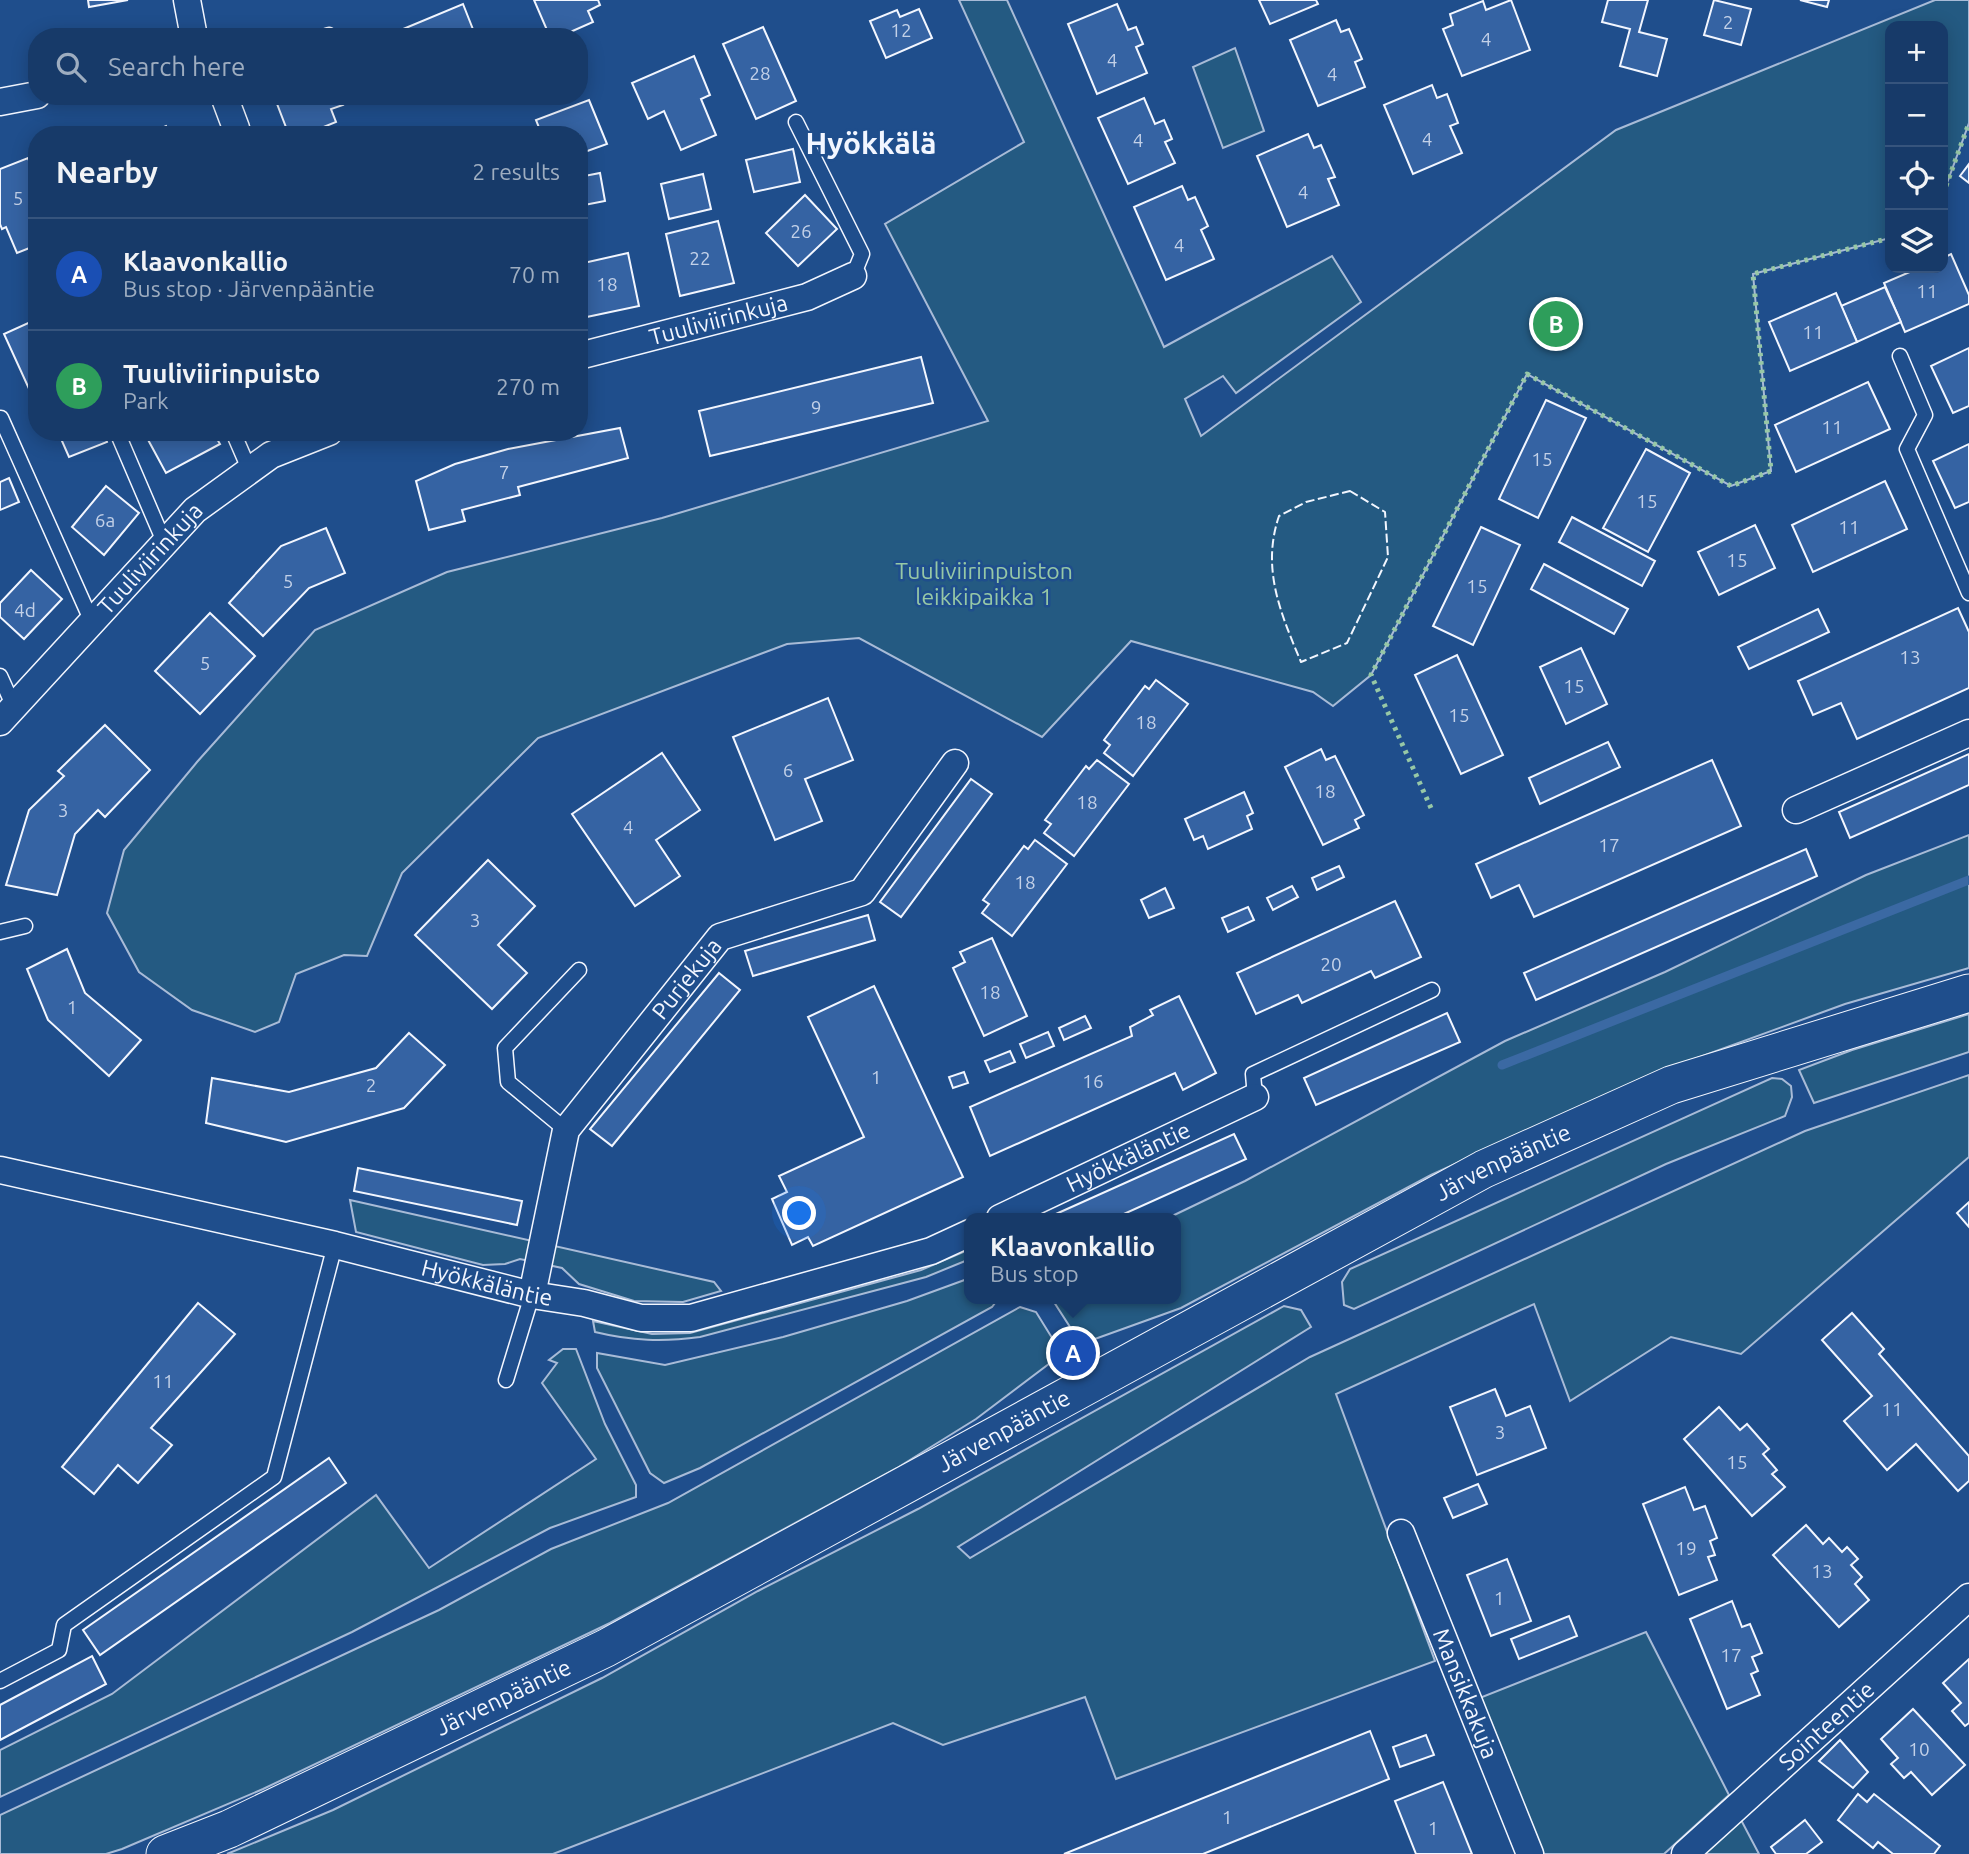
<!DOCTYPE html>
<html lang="en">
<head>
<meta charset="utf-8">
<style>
  :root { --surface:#173a69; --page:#20416f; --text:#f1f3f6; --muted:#9eadc0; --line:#36547d; --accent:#e797bd }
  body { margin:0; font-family:Ubuntu,sans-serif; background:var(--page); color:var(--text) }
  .controls { position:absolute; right:21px; top:21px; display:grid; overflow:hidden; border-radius:14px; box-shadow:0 4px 18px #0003 }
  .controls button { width:63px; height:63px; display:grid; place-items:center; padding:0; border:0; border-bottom:2px solid var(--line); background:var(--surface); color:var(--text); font:35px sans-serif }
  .you { position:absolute; left:800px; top:1214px; width:24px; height:24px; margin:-18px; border:5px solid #fff; border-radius:50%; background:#1a73e8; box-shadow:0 0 0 10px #1a73e833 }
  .badge { display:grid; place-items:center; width:46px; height:46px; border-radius:50%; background:var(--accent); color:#fff; font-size:23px; font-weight:700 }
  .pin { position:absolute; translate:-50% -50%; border:4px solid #fff; box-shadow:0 2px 7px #0006 }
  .popup { position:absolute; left:964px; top:1213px; width:217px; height:91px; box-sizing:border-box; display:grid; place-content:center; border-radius:14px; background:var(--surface); filter:drop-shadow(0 2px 5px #0005); font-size:23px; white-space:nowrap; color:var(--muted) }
  .popup b { font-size:26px; color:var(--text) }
  .popup::after { content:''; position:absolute; left:50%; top:100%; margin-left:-14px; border:14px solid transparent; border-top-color:var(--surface) }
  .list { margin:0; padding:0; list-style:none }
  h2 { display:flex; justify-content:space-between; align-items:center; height:91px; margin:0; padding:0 28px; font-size:30px }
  h2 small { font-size:23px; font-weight:400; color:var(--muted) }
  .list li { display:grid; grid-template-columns:46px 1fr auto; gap:21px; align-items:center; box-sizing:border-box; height:112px; padding:0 28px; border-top:2px solid var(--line) }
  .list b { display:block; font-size:26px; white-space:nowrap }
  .list p { margin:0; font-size:23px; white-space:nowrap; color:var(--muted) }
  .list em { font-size:23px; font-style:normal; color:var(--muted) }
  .icon { flex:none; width:38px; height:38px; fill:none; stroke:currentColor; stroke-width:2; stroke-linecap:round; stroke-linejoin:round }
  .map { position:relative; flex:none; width:1969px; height:1854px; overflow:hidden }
  .search { position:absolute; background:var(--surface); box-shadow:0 4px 18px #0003; left:28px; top:28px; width:560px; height:77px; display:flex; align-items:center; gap:18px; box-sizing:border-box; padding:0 24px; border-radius:28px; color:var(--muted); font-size:26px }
  .panel { position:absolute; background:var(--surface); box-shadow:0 4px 18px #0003; left:28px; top:126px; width:560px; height:315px; border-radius:28px }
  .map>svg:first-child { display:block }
</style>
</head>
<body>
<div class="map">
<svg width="1969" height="1854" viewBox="0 0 1969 1854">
  <rect width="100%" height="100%" fill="#1f4e8c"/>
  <g fill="#245a82" stroke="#a8bbd7" stroke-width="2">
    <path d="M959 0H1007L1164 347 1332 256 1361 302 1236 393 1223 376 1185 399 1201 436 1616 130 1935 0H1969V123L1943 194V26H1890V238L1753 274 1771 471 1731 486 1527 374 1371 675 1333 706 1313 692 1131 641 1042 737 859 638 787 644 538 738 402 873 367 956 344 955 296 974 279 1022 255 1032 192 1010 139 972 107 913 124 850 197 762 315 630 447 572 662 518 988 421 885 224 1024 142Z"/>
    <path d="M1235 48 1264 131 1223 148 1193 67Z"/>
    <path d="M1969 835V968L1845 1004 1645 1077 1431 1175 1181 1308 1081 1344 1052 1299H1176V1218H1168L1245 1181 1505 1041 1665 972 1866 875Z"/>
    <path d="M1969 1014V1052L1814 1103 1799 1070 1852 1050Z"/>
    <path d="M1969 1075V1157L1741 1354 1671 1337 1570 1401 1534 1304 1336 1394 1435 1661 1116 1779 1085 1697 943 1745 893 1723 553 1854H227L333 1810 602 1678 758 1591 918 1509 1284 1306 1301 1310 1311 1327 958 1547 970 1558 1310 1357 1805 1131Z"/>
    <path d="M1772 1078 1782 1079 1791 1086 1792 1097 1785 1116 1666 1164 1354 1309 1344 1305 1342 1282 1350 1269Z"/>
    <path d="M350 1200 714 1282 721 1291 683 1302 634 1301 579 1284 562 1268 520 1259 505 1264 483 1265 356 1232Z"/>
    <path d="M970 1249V1259L926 1277 700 1337C663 1342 632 1341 595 1332L593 1321 652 1334 690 1333 921 1270Z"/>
    <path d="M970 1278V1299H998L992 1307 700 1468 664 1483 650 1473 597 1368V1353L665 1365 783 1337 907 1301Z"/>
    <path d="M1020 1307 1036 1312 1062 1354 976 1419 897 1468 610 1623 263 1789 122 1849 106 1854H0V1815L439 1610 551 1549 668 1503Z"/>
    <path d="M563 1349H576L605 1424 636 1485V1497L550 1528 352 1632 0 1797V1750L112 1694 376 1495 429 1568 596 1459 542 1383 557 1363 549 1360Z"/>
    <path d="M1646 1632 1729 1795 1664 1854H1544L1477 1699Z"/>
    <path d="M1740 1818 1759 1854H1704Z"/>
  </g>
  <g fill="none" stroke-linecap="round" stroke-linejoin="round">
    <path stroke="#3b69a3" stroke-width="9" d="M1502 1065 1969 880"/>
  </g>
  <g fill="#3563a3" stroke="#f2f6ff" stroke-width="2">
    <path d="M88 0H128L89 7Z"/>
    <path d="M534 0H598L600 5 588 11 593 22 559 37H550Z"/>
    <path d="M1259 0H1316L1318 4 1270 24Z"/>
    <path d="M1511 0 1530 50 1462 76 1443 29 1453 25 1450 14 1483 1 1486 10Z"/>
    <path d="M1608 0H1648L1639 32 1667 39 1657 76 1620 66 1630 29 1602 22Z"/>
    <path d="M1714 0 1751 9 1741 45 1704 35Z"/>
    <path d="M1800 0H1829L1827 7Z"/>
    <path d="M463 4 476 37H384Z"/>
    <path d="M1117 4 1128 30 1136 27 1143 44 1136 47 1147 73 1097 94 1068 24Z"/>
    <path d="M919 9 932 38 886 58 870 21 897 10 900 17Z"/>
    <path d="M1336 20 1341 32 1349 29 1362 59 1355 62 1365 87 1318 106 1290 40Z"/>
    <path d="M763 27 796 101 756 119 723 44Z"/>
    <path d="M694 56 710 95 701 99 716 135 681 150 664 111 648 119 632 83Z"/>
    <path d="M1432 85 1437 98 1447 94 1458 123 1450 126 1462 153 1413 174 1384 105Z"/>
    <path d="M274 96H339L343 105 331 109 336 122 304 135H289Z"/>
    <path d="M1144 98 1155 124 1164 120 1172 139 1165 142 1175 163 1128 184 1098 118Z"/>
    <path d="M589 100 607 144 579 154V135H542L536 120Z"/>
    <path d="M166 126 170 135H146Z"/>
    <path d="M1308 134 1314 148 1321 145 1335 177 1328 179 1339 205 1287 227 1257 156Z"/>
    <path d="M793 149 800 182 754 192 746 160Z"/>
    <path d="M28 158 33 172 37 170V245L17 253 6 227 2 229 0 224V169Z"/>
    <path d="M1969 164V183L1960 176Z"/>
    <path d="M600 173 605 201 579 206V177Z"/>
    <path d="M703 174 711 209 669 219 661 184Z"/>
    <path d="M1182 186 1188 200 1195 197 1208 226 1201 230 1214 259 1166 280 1134 207Z"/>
    <path d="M805 195 837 229 798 266 766 233Z"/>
    <path d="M718 221 734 283 680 296 666 234Z"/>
    <path d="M628 253 639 306 582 318 579 264Z"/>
    <path d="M1951 254 1969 295V304L1905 332 1884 283 1919 268H1943V258Z"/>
    <path d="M1885 287 1901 322 1857 342 1841 306Z"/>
    <path d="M1836 293 1857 342 1790 371 1769 322Z"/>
    <path d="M37 319V388L30 391 4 334Z"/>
    <path d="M1969 348V406L1953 413 1931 366Z"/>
    <path d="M921 357 933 403 710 456 699 411Z"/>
    <path d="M1868 382 1890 429 1796 472 1775 425Z"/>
    <path d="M1546 400 1586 418 1538 518 1499 499Z"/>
    <path d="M620 428 628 458 518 487 520 495 462 510 465 521 429 530 416 481 455 464 508 449Z"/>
    <path d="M58 432H104L107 442 69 457Z"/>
    <path d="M152 432H213L220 444 166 473 146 436Z"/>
    <path d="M1969 444V502L1955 508 1933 461Z"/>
    <path d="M1646 449 1690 473 1648 552 1603 528Z"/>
    <path d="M9 478 19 502 0 510V482Z"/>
    <path d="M1885 481 1907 529 1813 572 1792 525Z"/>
    <path d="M106 486 139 513 104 555 72 527Z"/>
    <path d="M1572 517 1655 561 1642 586 1559 542Z"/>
    <path d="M1755 525 1775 568 1719 595 1698 552Z"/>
    <path d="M1481 527 1520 545 1473 645 1433 626Z"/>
    <path d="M326 528 345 573 309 588 263 636 229 603 281 546Z"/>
    <path d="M1544 564 1628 609 1614 634 1531 589Z"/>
    <path d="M31 570 62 599 24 639 0 617V603Z"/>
    <path d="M1958 608 1969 632V688L1857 739 1841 703 1813 715 1798 681Z"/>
    <path d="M1818 609 1829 632 1749 669 1738 647Z"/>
    <path d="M210 613 255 656 200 714 155 671Z"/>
    <path d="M1581 648 1607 704 1566 724 1540 667Z"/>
    <path d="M1457 655 1503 755 1461 774 1415 675Z"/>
    <path d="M1156 680 1188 704 1133 776 1104 753 1110 745 1104 740 1145 686 1149 689Z"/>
    <path d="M828 698 853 760 805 779 822 821 775 840 733 737Z"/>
    <path d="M105 725 150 770 105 817 98 810 75 834 57 895 6 885 29 810 64 776 58 771Z"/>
    <path d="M1608 742 1620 767 1540 804 1529 778Z"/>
    <path d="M1321 749 1326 760 1335 756 1364 815 1355 820 1359 828 1323 845 1285 767Z"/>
    <path d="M662 753 700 810 656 840 680 876 635 906 572 814Z"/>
    <path d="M1969 754V785L1850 838 1839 812Z"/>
    <path d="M1097 760 1129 784 1074 856 1044 833 1051 824 1045 820 1086 766 1089 769Z"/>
    <path d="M1712 760 1741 826 1534 917 1519 885 1491 898 1476 864Z"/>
    <path d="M971 779 992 794 901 917 880 902Z"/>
    <path d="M1244 792 1253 813 1247 816 1252 829 1208 849 1203 836 1194 840 1185 819Z"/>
    <path d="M1035 840 1067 864 1012 936 982 913 989 904 983 900 1024 846 1028 849Z"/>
    <path d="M1806 849 1817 876 1536 1000 1524 973Z"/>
    <path d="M488 860 535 906 498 945 527 973 492 1009 415 935Z"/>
    <path d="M1339 866 1344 877 1317 890 1312 878Z"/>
    <path d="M1292 886 1298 897 1273 910 1267 898Z"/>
    <path d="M1165 888 1174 908 1149 918 1141 900Z"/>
    <path d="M1395 901 1421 957 1375 978 1371 971 1302 1003 1298 995 1256 1014 1237 973Z"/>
    <path d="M1248 907 1254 920 1228 932 1222 918Z"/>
    <path d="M868 915 875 940 753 976 745 951Z"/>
    <path d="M992 938 1027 1016 984 1036 953 968 965 962 960 952Z"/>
    <path d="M67 949 85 993 141 1040 109 1076 48 1020 27 969Z"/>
    <path d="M719 973 740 990 612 1146 590 1129Z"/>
    <path d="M874 986 963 1177 813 1246 808 1237 792 1245 772 1199 787 1192 779 1176 864 1137 808 1017Z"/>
    <path d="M1179 996 1216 1073 1183 1090 1175 1073 990 1156 970 1107 1132 1036 1130 1027 1153 1015 1150 1010Z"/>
    <path d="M1447 1013 1460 1042 1316 1105 1304 1078Z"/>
    <path d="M1085 1016 1091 1028 1064 1040 1059 1028Z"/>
    <path d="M1048 1032 1054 1046 1026 1058 1020 1044Z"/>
    <path d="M409 1033 445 1065 404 1108 286 1142 206 1123 212 1078 289 1092 376 1068Z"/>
    <path d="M1010 1051 1015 1062 990 1072 985 1061Z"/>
    <path d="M964 1072 968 1083 953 1088 949 1077Z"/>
    <path d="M1234 1134 1246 1159 1115 1218H1047Z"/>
    <path d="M358 1168 522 1201 517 1225 354 1191Z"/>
    <path d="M1969 1202V1227L1957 1213Z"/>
    <path d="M198 1303 235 1334 151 1428 172 1445 138 1483 118 1465 94 1494 62 1467Z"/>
    <path d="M1852 1313 1884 1349 1879 1354 1969 1456V1481L1958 1491 1916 1444 1887 1470 1844 1421 1872 1396 1822 1340Z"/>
    <path d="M1495 1389 1506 1416 1530 1406 1546 1448 1477 1475 1450 1407Z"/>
    <path d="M1719 1407 1740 1430 1747 1424 1769 1449 1763 1454 1777 1470 1772 1474 1785 1487 1752 1516 1684 1439Z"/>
    <path d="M329 1458 346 1483 100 1655 83 1630Z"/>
    <path d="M1478 1484 1487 1504 1453 1518 1444 1498Z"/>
    <path d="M1685 1487 1694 1510 1705 1506 1717 1538 1710 1541 1715 1555 1708 1557 1717 1580 1679 1595 1643 1504Z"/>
    <path d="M1806 1525 1823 1544 1829 1538 1842 1552 1847 1547 1858 1559 1851 1565 1862 1577 1855 1584 1869 1600 1839 1627 1773 1555Z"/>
    <path d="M1507 1559 1531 1621 1491 1636 1467 1575Z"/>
    <path d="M1732 1601 1742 1627 1750 1624 1762 1653 1752 1657 1758 1671 1751 1674 1760 1695 1727 1709 1690 1619Z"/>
    <path d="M1569 1616 1577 1636 1519 1659 1511 1639Z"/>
    <path d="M92 1656 106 1684 0 1740V1705Z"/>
    <path d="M1969 1659V1723L1965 1726 1952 1711 1961 1703 1943 1683Z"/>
    <path d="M1913 1709 1965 1765 1932 1795 1911 1772 1904 1778 1891 1764 1898 1758 1881 1739Z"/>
    <path d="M1370 1731 1389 1779 1203 1854H1064Z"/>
    <path d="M1426 1735 1434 1755 1400 1767 1393 1747Z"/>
    <path d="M1840 1740 1868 1772 1853 1788 1819 1761Z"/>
    <path d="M1443 1782 1472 1854H1416L1395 1801Z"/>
    <path d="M1858 1794 1867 1802 1874 1794 1940 1846 1934 1854H1893L1878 1842 1873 1848 1838 1820Z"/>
    <path d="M1805 1820 1822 1842 1806 1854H1776L1771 1847Z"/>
  </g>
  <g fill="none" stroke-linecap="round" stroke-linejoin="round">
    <defs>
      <g id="lane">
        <path d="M323 37 329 35"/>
        <path d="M796 122 862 254 853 276"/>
        <path d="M1900 356 1925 415 1907 449 1969 593"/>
        <path d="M1 418 92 622"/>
        <path d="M117 432 165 544"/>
        <path d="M233 432 249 469"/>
        <path d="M0 676 14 707"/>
        <path d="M0 932 25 926"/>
        <path d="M1255 1097 1253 1074 1432 990"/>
        <path d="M566 1130 508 1082 505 1048 579 970"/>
        <path d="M506 1380 532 1295"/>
        <path d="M0 1681 59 1650 64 1625 274 1477 335 1245"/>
      </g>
      <g id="street">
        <path d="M187 0 194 37"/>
        <path d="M224 96 236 128"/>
        <path d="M0 102 37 95"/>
        <path id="s1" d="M579 356 807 297 853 276"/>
        <path id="s2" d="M0 722 195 510 271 455 329 432"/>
        <path d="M1796 810 1969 733"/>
        <path id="s3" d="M0 1170 335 1245 532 1295 584 1303 641 1318H691L931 1251 970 1233"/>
        <path id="s4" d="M1000 1218 1255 1097"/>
        <path id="s5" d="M532 1295 566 1130 720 937 862 892 955 763"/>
        <path id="s6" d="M1401 1533 1530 1854"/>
        <path id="s7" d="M1685 1854 1969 1597"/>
      </g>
      <g id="secondary">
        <path id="s8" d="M165 1854 229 1829 606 1648 1484 1169 1671 1085 1969 993"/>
      </g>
    </defs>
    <use href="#lane" stroke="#f2f6ff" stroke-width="17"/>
    <use href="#street" stroke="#f2f6ff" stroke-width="29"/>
    <use href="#secondary" stroke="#f2f6ff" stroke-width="39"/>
    <use href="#lane" stroke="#1f4e8c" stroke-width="14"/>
    <use href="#street" stroke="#1f4e8c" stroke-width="26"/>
    <use href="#secondary" stroke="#1f4e8c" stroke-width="37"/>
    <g stroke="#97c8a6" stroke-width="5" stroke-dasharray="3.5 5" stroke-linecap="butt">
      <path d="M1943 194 1969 123"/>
      <path d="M1431 808 1371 675 1527 374 1731 486 1771 471 1753 274 1890 238"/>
    </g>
    <path stroke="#f2f6ff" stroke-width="2" stroke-dasharray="9 3.5" stroke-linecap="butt" d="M1350 491 1385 512 1388 557 1347 643 1301 662C1281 614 1261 569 1279 516L1306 502Z"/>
  </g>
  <g text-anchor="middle" stroke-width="5" stroke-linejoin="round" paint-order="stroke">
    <g font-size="19" fill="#c3d1e8">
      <text x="1728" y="29">2</text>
      <text x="901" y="37">12</text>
      <text x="1486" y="46">4</text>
      <text x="1112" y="67">4</text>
      <text x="760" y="80">28</text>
      <text x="1332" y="81">4</text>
      <text x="1427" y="146">4</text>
      <text x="1138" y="147">4</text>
      <text x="1303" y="199">4</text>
      <text x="18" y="205">5</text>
      <text x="801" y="238">26</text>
      <text x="1179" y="252">4</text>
      <text x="700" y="265">22</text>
      <text x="607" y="291">18</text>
      <text x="1927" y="298">11</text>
      <text x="1813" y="339">11</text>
      <text x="816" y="414">9</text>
      <text x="1832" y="434">11</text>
      <text x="1542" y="466">15</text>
      <text x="504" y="479">7</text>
      <text x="1647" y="508">15</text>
      <text x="105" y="527">6a</text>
      <text x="1849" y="534">11</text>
      <text x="1737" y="567">15</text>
      <text x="288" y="588">5</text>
      <text x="1477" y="593">15</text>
      <text x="25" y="617">4d</text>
      <text x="1910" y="664">13</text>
      <text x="205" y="670">5</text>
      <text x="1574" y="693">15</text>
      <text x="1459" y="722">15</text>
      <text x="1146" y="729">18</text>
      <text x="788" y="777">6</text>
      <text x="1325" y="798">18</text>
      <text x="1087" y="809">18</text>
      <text x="63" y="817">3</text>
      <text x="628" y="834">4</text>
      <text x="1609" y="852">17</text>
      <text x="1025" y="889">18</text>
      <text x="475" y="927">3</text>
      <text x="1331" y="971">20</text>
      <text x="990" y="999">18</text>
      <text x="72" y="1014">1</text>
      <text x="876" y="1084">1</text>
      <text x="1093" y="1088">16</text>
      <text x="371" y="1092">2</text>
      <text x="163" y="1388">11</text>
      <text x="1892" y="1416">11</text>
      <text x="1500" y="1439">3</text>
      <text x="1737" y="1469">15</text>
      <text x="1686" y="1555">19</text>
      <text x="1822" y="1578">13</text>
      <text x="1499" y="1605">1</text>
      <text x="1731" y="1662">17</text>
      <text x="1919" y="1756">10</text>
      <text x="1227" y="1824">1</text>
      <text x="1433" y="1835">1</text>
    </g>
    <g font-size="23" fill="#f2f6ff" stroke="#1f4e8c">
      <text dy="8" stroke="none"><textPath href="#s1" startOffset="144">Tuuliviirinkuja</textPath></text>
      <text dy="8" stroke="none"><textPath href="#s2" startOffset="222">Tuuliviirinkuja</textPath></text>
      <text dy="8" stroke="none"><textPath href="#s5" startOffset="362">Purjekuja</textPath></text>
      <text dy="8" stroke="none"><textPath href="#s4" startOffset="142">Hyökkäläntie</textPath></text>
      <text dy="8" stroke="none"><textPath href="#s8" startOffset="1507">Järvenpääntie</textPath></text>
      <text dy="8" stroke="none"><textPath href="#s3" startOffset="500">Hyökkäläntie</textPath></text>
      <text dy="8" stroke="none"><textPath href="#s8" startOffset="940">Järvenpääntie</textPath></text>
      <text dy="8" stroke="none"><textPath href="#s6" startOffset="173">Mansikkakuja</textPath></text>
      <text dy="8" stroke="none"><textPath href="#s8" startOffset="373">Järvenpääntie</textPath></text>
      <text dy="8" stroke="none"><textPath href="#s7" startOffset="191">Sointeentie</textPath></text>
    </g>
    <g font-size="23" fill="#97c8a6" stroke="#1f4e8c">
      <text x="984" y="579">Tuuliviirinpuiston<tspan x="984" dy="26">leikkipaikka 1</tspan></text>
    </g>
    <g font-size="30" font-weight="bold" fill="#f2f6ff" stroke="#1f4e8c">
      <text x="871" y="154">Hyökkälä</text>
    </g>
  </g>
</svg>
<div class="controls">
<button>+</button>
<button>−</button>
<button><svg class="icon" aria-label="locate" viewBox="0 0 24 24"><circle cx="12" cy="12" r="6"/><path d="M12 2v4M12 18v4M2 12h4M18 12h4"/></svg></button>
<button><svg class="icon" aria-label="layers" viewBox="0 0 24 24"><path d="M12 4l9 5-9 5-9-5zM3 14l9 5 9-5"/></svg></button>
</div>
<div class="you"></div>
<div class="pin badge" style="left:1073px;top:1353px;background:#1a4fb4">A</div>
<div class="popup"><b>Klaavonkallio</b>Bus stop</div>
<div class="pin badge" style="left:1556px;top:324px;background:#2e9e5b">B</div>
<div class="search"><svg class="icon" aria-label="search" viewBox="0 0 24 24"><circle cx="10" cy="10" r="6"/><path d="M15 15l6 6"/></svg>Search here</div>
<section class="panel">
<h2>Nearby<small>2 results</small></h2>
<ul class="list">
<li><span class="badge" style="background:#1a4fb4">A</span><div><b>Klaavonkallio</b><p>Bus stop · Järvenpääntie</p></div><em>70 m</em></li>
<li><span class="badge" style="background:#2e9e5b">B</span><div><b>Tuuliviirinpuisto</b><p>Park</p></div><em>270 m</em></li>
</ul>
</section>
</div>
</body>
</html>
